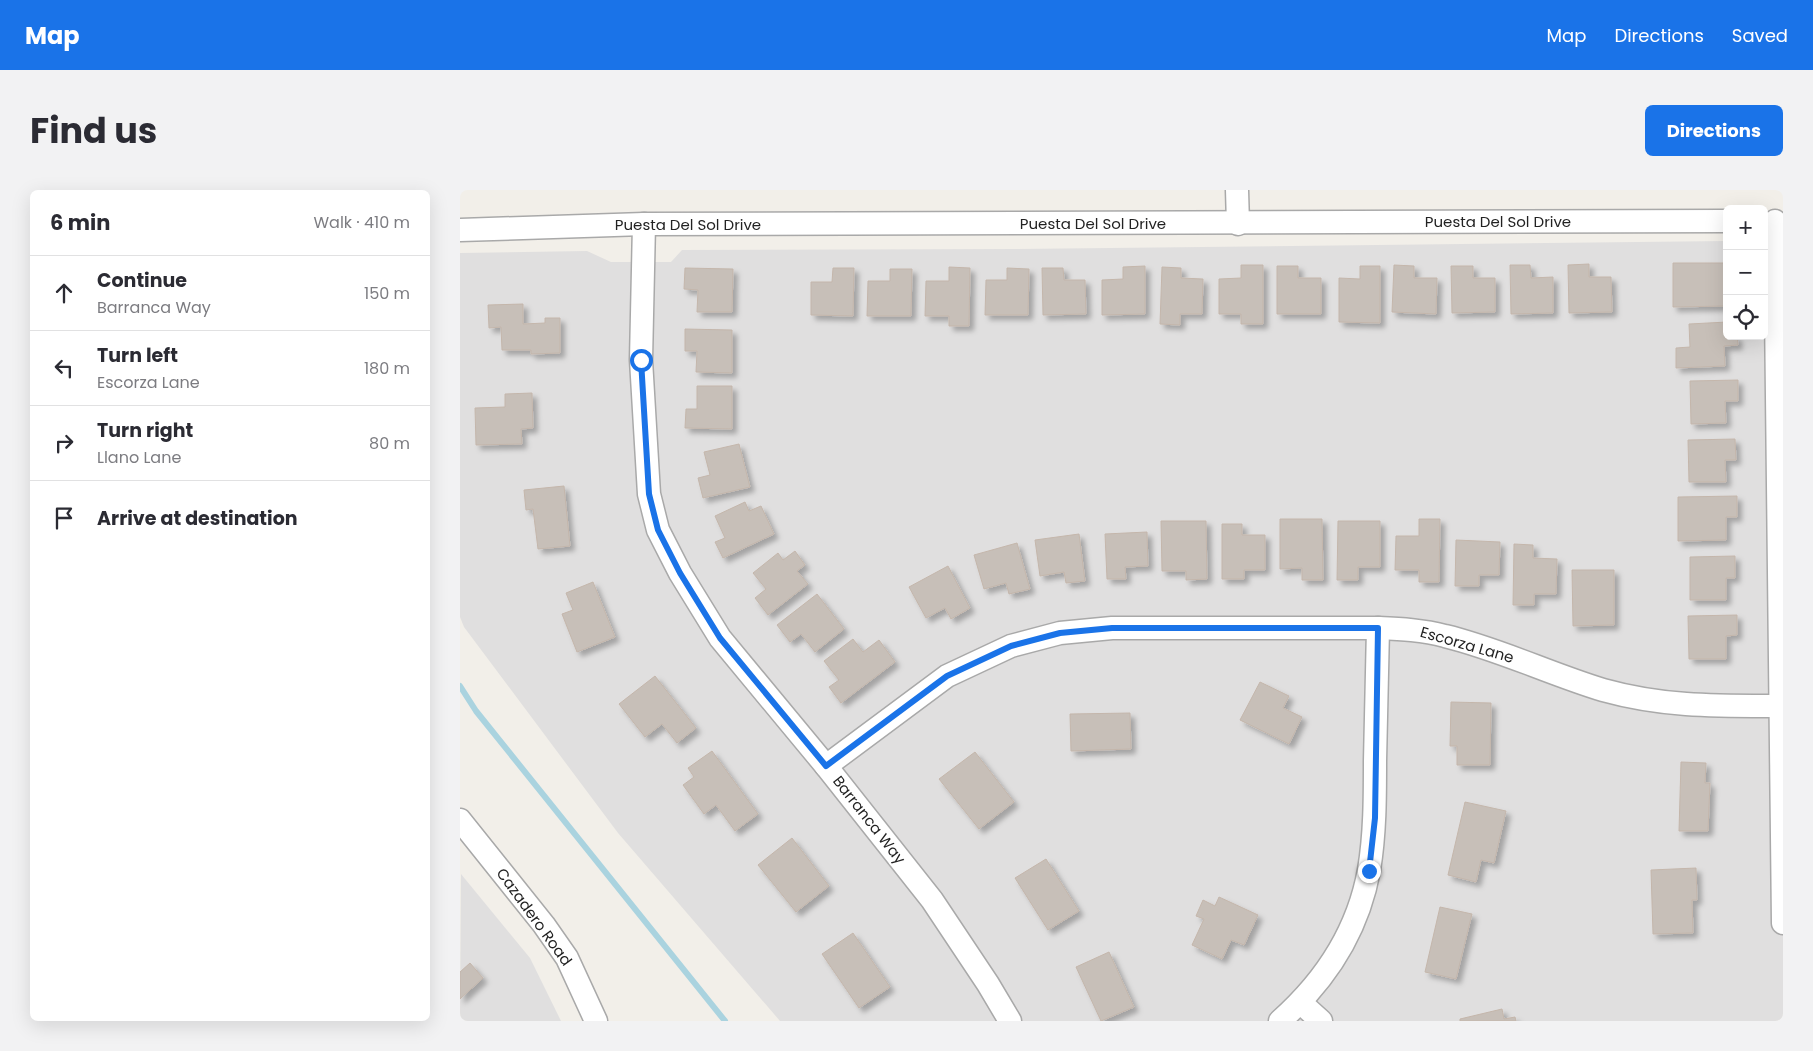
<!DOCTYPE html>
<html lang="en">
<head>
<meta charset="utf-8">
<style>
  :root { --surface:#fff; --page:#f2f2f3; --text:#2b2b33; --muted:#7c7c81; --line:#e1e1e2; --accent:#1a73e8 }
  body { margin:0; font-family:Poppins,sans-serif; background:var(--page); color:var(--text) }
  .controls { position:absolute; right:15px; top:15px; display:grid; overflow:hidden; border-radius:8px; box-shadow:0 5px 20px #0002 }
  .controls button { width:45px; height:45px; display:grid; place-items:center; padding:0; border:0; border-bottom:1px solid var(--line); background:var(--surface); color:var(--text); font:25px sans-serif }
  .stop { position:absolute; width:15px; height:15px; margin:-11px; border:4px solid #1a73e8; border-radius:50%; background:#fff }
  .stop.end { background:#1a73e8; border-color:#fff; box-shadow:0 1px 5px #0008 }
  .list { margin:0; padding:0; list-style:none }
  h2 { display:flex; justify-content:space-between; align-items:center; height:65px; margin:0; padding:0 20px; font-size:21px }
  h2 small { font-size:16px; font-weight:400; color:var(--muted) }
  .list li { display:grid; grid-template-columns:32px 1fr auto; gap:15px; align-items:center; box-sizing:border-box; height:75px; padding:0 20px; border-top:1px solid var(--line) }
  .list b { display:block; font-size:19px; white-space:nowrap }
  .list p { margin:0; font-size:16px; white-space:nowrap; color:var(--muted) }
  .list em { font-size:16px; font-style:normal; color:var(--muted) }
  .icon { flex:none; width:28px; height:28px; fill:none; stroke:currentColor; stroke-width:2; stroke-linecap:round; stroke-linejoin:round }
  .map { position:relative; flex:none; width:1323px; height:831px; overflow:hidden; border-radius:8px }
  header { display:flex; align-items:center; gap:30px; box-sizing:border-box; height:70px; padding:0 25px; background:var(--accent); color:#fff }
  header strong { font-size:24px }
  nav { display:flex; gap:28px; margin-inline-start:auto; font-size:18px }
  .intro { display:flex; align-items:center; justify-content:space-between; box-sizing:border-box; height:120px; padding:0 30px }
  h1 { margin:0; font-size:35px }
  .button { padding:12px 22px; border-radius:8px; background:var(--accent); color:#fff; font-size:18px; font-weight:700 }
  main { display:flex; gap:30px; padding:0 30px }
  aside { flex:1; background:var(--surface); border-radius:8px; box-shadow:0 5px 20px #0002 }
  .map>svg:first-child { display:block }
</style>
</head>
<body>
<header>
<strong>Map</strong>
<nav><a>Map</a><a>Directions</a><a>Saved</a></nav>
</header>
<div class="intro"><h1>Find us</h1><a class="button">Directions</a></div>
<main>
<aside>
<h2>6 min<small>Walk · 410 m</small></h2>
<ul class="list">
<li><svg class="icon" aria-label="ahead" viewBox="0 0 24 24"><path d="M12 20V5M6 11l6-6 6 6"/></svg><div><b>Continue</b><p>Barranca Way</p></div><em>150 m</em></li>
<li><svg class="icon" aria-label="left" viewBox="0 0 24 24"><path d="M17 20v-9H6M10 6l-5 5 5 5"/></svg><div><b>Turn left</b><p>Escorza Lane</p></div><em>180 m</em></li>
<li><svg class="icon" aria-label="right" viewBox="0 0 24 24"><path d="M7 20v-9h11M14 6l5 5-5 5"/></svg><div><b>Turn right</b><p>Llano Lane</p></div><em>80 m</em></li>
<li><svg class="icon" aria-label="arrive" viewBox="0 0 24 24"><path d="M6 21V4h12l-3 4 3 4H6"/></svg><div><b>Arrive at destination</b></div></li>
</ul>
</aside>
<div class="map">
<svg width="1323" height="831" viewBox="0 0 1323 831">
  <defs>
    <filter id="shadow"><feDropShadow dx="4.5" dy="4.5" stdDeviation="2.5" flood-color="#0004"/></filter>
  </defs>
  <rect width="100%" height="100%" fill="#f2efe9"/>
  <g fill="#e0dfdf">
    <path d="M1267 51V146H1304V51H1323V831H320L158 643 4 437 0 427V63L127 61 151 72H211L222 60 557 59Z"/>
    <path d="M1 684 70 768 101 831H0Z"/>
  </g>
  <g fill="none" stroke-linecap="round" stroke-linejoin="round">
    <path stroke="#aad3df" stroke-width="6" d="M0 496 16 521 265 831"/>
  </g>
  <g fill="#c7bfb8" stroke="#c4b6ab" filter="url(#shadow)">
    <path d="M1213 73H1267L1266 116 1213 117Z"/>
    <path d="M1129 74V87H1151L1152 122 1109 123 1108 75Z"/>
    <path d="M781 75H803V134H781V124H759V89L781 88Z"/>
    <path d="M934 75 954 76V88H977L976 124 932 122Z"/>
    <path d="M1050 75H1070L1071 88 1093 87V123L1051 124Z"/>
    <path d="M685 76V124L642 125V90L663 89V77Z"/>
    <path d="M817 76H838V88H861V124H817Z"/>
    <path d="M900 76H920V133L879 132V88L900 89Z"/>
    <path d="M991 76H1013V88H1035V122L992 123Z"/>
    <path d="M489 77 510 78 509 136H489V126H465L466 91H489Z"/>
    <path d="M702 77 721 78V88L743 89 742 124H720V135L700 134Z"/>
    <path d="M225 78 273 79 272 122H237L238 100 224 99Z"/>
    <path d="M373 78H394L393 126 351 125V92H372Z"/>
    <path d="M547 78 569 79 568 125H525L526 90H547Z"/>
    <path d="M582 78H603L604 90H625L626 124 583 125Z"/>
    <path d="M430 79H452L451 126H407L408 91H430Z"/>
    <path d="M63 114V134L85 133V128H100V163L71 164V160H42L41 137 29 138 28 115Z"/>
    <path d="M1267 132V146H1277L1278 155 1264 156 1265 176 1216 178V158L1230 157 1229 134Z"/>
    <path d="M225 139 272 140V183L236 182 237 161H225Z"/>
    <path d="M1278 190V211H1265L1266 233 1231 234 1230 191Z"/>
    <path d="M237 196H272V239L225 238 226 219H237Z"/>
    <path d="M72 203 73 238 61 239 62 254 16 255 15 218 45 217V204Z"/>
    <path d="M1275 249 1276 270H1265L1266 292H1229L1228 250Z"/>
    <path d="M279 254 290 297 243 308 238 288 250 285 244 262Z"/>
    <path d="M104 296 110 356 78 359 73 319 66 320 64 300Z"/>
    <path d="M1277 306V327H1266V350L1218 351V307Z"/>
    <path d="M285 312 289 321 301 316 314 344 263 368 255 352 265 348 255 326Z"/>
    <path d="M820 329H862L863 390H842V378L820 379Z"/>
    <path d="M959 329H980L979 392H959V380H935L936 346H959Z"/>
    <path d="M701 331H746L747 389 726 390V381H702Z"/>
    <path d="M878 331H920V377H898V390H877Z"/>
    <path d="M762 334H782V345H805V380H784V389H762Z"/>
    <path d="M687 342 688 376 665 377 666 389H647L645 344Z"/>
    <path d="M619 344 625 391 606 393 604 382 580 386 575 350Z"/>
    <path d="M996 350 1040 352 1039 385H1019V396H995Z"/>
    <path d="M557 353 570 399 549 404 546 393 524 399 514 365Z"/>
    <path d="M1054 354 1073 355V368L1097 369 1096 404H1074V415H1053Z"/>
    <path d="M335 361 345 375 337 381 348 394 308 425 295 408 306 399 293 383 318 363 323 370Z"/>
    <path d="M1275 366V388H1266V410H1230V367Z"/>
    <path d="M488 376 510 418 491 429 485 418 466 428 449 397Z"/>
    <path d="M1112 380H1154V435L1113 436Z"/>
    <path d="M133 392 155 447 117 462 102 424 113 420 106 403Z"/>
    <path d="M357 404 384 439 355 462 341 444 330 452 317 435Z"/>
    <path d="M1277 425V445L1266 446V469H1229L1228 426Z"/>
    <path d="M393 449 403 462 419 450 435 472 381 513 369 497 379 490 364 471Z"/>
    <path d="M195 486 236 538 217 553 202 534 185 547 159 514Z"/>
    <path d="M800 492 829 506 823 518 842 527 829 554 780 530Z"/>
    <path d="M991 512 1031 513 1030 575H997V556H990Z"/>
    <path d="M670 523 671 559 611 561 610 524Z"/>
    <path d="M252 561 298 624 275 641 256 615 244 624 223 595 234 587 228 578Z"/>
    <path d="M515 562 554 612 519 639 479 589Z"/>
    <path d="M1221 572 1246 573 1245 593H1250L1248 641H1219Z"/>
    <path d="M1005 612 1046 621 1034 673 1021 670 1016 692 988 685Z"/>
    <path d="M332 648 369 696 336 722 298 675Z"/>
    <path d="M586 669 619 721 588 740 555 688Z"/>
    <path d="M1236 678 1237 710H1232L1233 743 1193 744 1191 680Z"/>
    <path d="M759 707 798 725 784 755 771 750 762 769 732 755 744 729 736 726 743 710 755 716Z"/>
    <path d="M980 717 1012 724 996 789 965 782Z"/>
    <path d="M393 743 430 797 399 818 362 764Z"/>
    <path d="M649 762 674 817 641 831 616 777Z"/>
    <path d="M10 773 23 788 0 809V782Z"/>
    <path d="M1042 819 1044 829 1055 827 1056 831H1000V829Z"/>
  </g>
  <g fill="none" stroke-linecap="round" stroke-linejoin="round">
    <defs>
      <g id="street">
        <path d="M777 0 778 34"/>
        <path d="M1315 31 1323 733"/>
        <path d="M184 34 181 170 189 304 198 340 220 383 260 448 366 576 472 710 528 794 550 831"/>
        <path d="M0 40 184 34 1267 31"/>
        <path d="M366 576 487 486 551 456 600 443 652 438H918C940 439 963 440 985 446 1039 459 1090 484 1143 500 1204 517 1257 516 1319 516"/>
        <path d="M0 630 84 735 107 768 136 831"/>
        <path d="M841 813 861 831"/>
        <path d="M820 831C865 791 898 741 909 680 915 644 915 607 915 571 916 526 917 482 918 438"/>
      </g>
    </defs>
    <use href="#street" stroke="#a9a9a9" stroke-width="25"/>
    <use href="#street" stroke="#fff" stroke-width="22"/>
  </g>
  <g fill="none" stroke-linecap="round" stroke-linejoin="round">
    <path stroke="#1a73e8" stroke-width="6" d="M181 170 189 304 198 340 220 383 260 448 366 576 487 486 551 456 600 443 652 438H918L915 628 909 681"/>
  </g>
  <g text-anchor="middle" stroke-width="4" stroke-linejoin="round" paint-order="stroke">
    <g font-size="15" fill="#222" stroke="#fff">
      <text x="1038" y="37">Puesta Del Sol Drive</text>
      <text x="633" y="39">Puesta Del Sol Drive</text>
      <text x="228" y="40">Puesta Del Sol Drive</text>
      <text transform="translate(1007 455) rotate(16)" y="5">Escorza Lane</text>
      <text transform="translate(409 630) rotate(52)" y="5">Barranca Way</text>
      <text transform="translate(74 727) rotate(54)" y="5">Cazadero Road</text>
    </g>
  </g>
</svg>
<div class="controls">
<button>+</button>
<button>−</button>
<button><svg class="icon" aria-label="locate" viewBox="0 0 24 24"><circle cx="12" cy="12" r="6"/><path d="M12 2v4M12 18v4M2 12h4M18 12h4"/></svg></button>
</div>
<div class="stop" style="left:181px;top:170px"></div>
<div class="stop end" style="left:909px;top:681px"></div>
</div>
</main>
</body>
</html>
